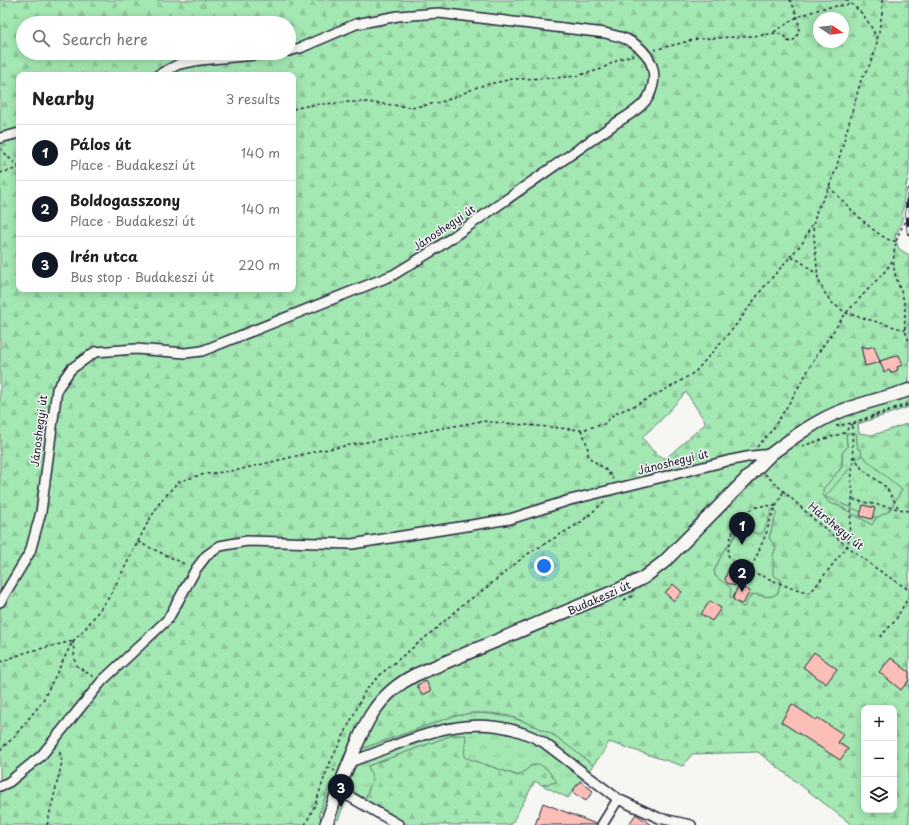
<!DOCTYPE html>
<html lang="en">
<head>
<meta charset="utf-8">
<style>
  :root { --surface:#fff; --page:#f2f2f2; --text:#202124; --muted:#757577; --line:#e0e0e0; --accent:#111827 }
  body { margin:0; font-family:"Playpen Sans",sans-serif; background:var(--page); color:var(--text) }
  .controls { position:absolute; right:12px; bottom:12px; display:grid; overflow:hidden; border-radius:8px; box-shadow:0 2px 10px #0003 }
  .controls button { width:36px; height:36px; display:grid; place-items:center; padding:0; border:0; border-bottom:1px solid var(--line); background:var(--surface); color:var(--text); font:20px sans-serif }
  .compass { position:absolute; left:813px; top:12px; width:36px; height:36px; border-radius:50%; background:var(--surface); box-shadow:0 2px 10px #0003; rotate:103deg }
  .you { position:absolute; left:544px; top:566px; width:14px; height:14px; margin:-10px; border:3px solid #fff; border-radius:50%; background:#1a73e8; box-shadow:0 0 0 6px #1a73e833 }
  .badge { display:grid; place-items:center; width:26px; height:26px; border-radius:50%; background:var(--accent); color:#fff; font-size:13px; font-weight:700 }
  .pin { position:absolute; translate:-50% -33px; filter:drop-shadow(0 1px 2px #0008) }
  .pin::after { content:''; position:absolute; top:21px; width:14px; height:12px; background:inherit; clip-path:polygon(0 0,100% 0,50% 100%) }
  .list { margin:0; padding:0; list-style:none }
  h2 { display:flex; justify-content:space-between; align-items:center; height:52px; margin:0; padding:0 16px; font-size:17px }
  h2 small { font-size:13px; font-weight:400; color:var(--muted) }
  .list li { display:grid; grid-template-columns:26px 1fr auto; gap:12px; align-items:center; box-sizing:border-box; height:56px; padding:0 16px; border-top:1px solid var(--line) }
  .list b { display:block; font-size:15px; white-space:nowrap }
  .list p { margin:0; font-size:13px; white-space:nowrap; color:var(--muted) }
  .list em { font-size:13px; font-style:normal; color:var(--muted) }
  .icon { flex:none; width:22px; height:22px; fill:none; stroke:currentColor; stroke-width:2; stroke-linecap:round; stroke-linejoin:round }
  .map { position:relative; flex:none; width:909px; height:825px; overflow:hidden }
  .search { position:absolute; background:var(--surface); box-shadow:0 2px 10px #0003; left:16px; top:16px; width:280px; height:44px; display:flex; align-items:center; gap:10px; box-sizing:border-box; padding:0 14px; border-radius:22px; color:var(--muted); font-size:15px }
  .panel { position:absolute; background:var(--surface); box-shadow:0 2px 10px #0003; left:16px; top:72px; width:280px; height:220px; border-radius:8px }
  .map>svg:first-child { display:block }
</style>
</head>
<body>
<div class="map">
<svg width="909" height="825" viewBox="0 0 909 825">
  <defs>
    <pattern id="grass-tufts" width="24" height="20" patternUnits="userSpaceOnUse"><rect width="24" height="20" fill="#a3e7b2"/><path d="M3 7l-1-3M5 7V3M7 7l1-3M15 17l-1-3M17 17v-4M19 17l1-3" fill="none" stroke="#8cc69a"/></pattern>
    <pattern id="forest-firs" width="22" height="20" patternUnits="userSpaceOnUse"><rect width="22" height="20" fill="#a3e7b2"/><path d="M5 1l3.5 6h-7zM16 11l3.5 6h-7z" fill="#8cc69a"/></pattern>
    <pattern id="park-crowns" width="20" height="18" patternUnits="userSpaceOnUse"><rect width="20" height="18" fill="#a3e7b2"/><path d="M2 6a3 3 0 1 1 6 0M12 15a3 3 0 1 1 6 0" fill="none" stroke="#8cc69a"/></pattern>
  </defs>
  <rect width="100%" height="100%" fill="#f6f6f2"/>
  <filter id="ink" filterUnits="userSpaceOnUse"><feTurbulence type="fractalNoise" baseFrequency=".025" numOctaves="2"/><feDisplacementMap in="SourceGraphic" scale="8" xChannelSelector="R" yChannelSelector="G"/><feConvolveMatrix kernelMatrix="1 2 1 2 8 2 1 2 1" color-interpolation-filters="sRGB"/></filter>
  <g filter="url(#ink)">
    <g fill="url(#grass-tufts)" stroke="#628476">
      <path d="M846 433H856L858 449 861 450 881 510 872 525 839 506 829 503 822 495 823 489 842 467V453L847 447Z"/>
      <path d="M772 509 777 511 769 538 776 547 773 556 781 580 778 593C770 598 766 597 757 594L744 607H742L732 600 721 581 715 576 714 571 723 552 732 541 739 527 748 528 754 533 768 518Z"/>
      <path d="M471 713C500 713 528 720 553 735 567 743 580 755 593 765L568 798 542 785 556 782 531 766 519 776 463 757 453 735 368 766 373 779 365 799 350 789 338 820 320 811 330 784 336 777 344 755 451 717Z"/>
    </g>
    <g fill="url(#forest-firs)" stroke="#628476" fill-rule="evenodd">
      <path d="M0 0H909V173L904 196 902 220 895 238 899 249 909 255V407L858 424 859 433 872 435 886 431 909 423V825H852L758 752 692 754 683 766 609 742 602 754 593 765 554 735 535 726 510 716 491 713H471L451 717 344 755 336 777 330 784 319 814 322 821 321 825H0ZM819 18H843V42H819ZM23 23H289V53H23ZM19 75H293V289H19ZM686 392 706 423 665 459 652 450 642 437 659 422ZM846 433H856L858 449 861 450 862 456 901 490 889 511 876 518 872 525 839 506 829 503 823 495V489L842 467V453L847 447ZM772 509 777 511 769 538 776 547 773 556V575L781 580 778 593C766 601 764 593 751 595L744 607H742L730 597 731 588 715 576 714 571 723 552 732 541 739 527C751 528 750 533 760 534L764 531ZM864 708H894V810H864Z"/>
      <path d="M453 735H466L464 757 518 776 531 766 539 764 547 769 557 782 542 785 535 781 511 825H409L365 799 373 779 368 766Z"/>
    </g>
    <path fill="url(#park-crowns)" stroke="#628476" d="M861 455 902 490 889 511 876 518 825 497Z"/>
    <g fill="#fbbfb8" stroke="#22223b">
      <path d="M861 346 868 348 874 346 880 362 865 366Z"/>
      <path d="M899 355 903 365 897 367 898 370 891 373 890 370 884 372 880 361Z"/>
      <path d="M863 505 875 508 872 519 860 516Z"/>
      <path d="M730 565 741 570 735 586 727 583 725 579Z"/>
      <path d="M673 584 682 592 674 601 665 593Z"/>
      <path d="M738 586 750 591 744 602 741 604 735 601 733 598Z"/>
      <path d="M710 601 721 608 712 621 701 614Z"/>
      <path d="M814 652 837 669 826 684 803 667Z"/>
      <path d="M891 658 909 672V680L901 690 879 672Z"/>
      <path d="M426 681 431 691 422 695 417 685Z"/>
      <path d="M792 704 816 720 818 718 843 734 838 743 848 749 840 760 781 722Z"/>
      <path d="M580 781 593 791 586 801 572 792Z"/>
      <path d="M543 803 596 824V825H535Z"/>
      <path d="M636 814 651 825H628Z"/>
    </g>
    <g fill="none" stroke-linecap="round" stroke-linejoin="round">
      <defs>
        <g id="minor">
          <path d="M158 75 179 64 200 60 276 53"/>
          <path d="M0 138 19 133"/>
          <path d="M0 602 30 552 41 512 57 389 71 369 95 352 136 349 185 353 202 351 393 275 434 250 616 123C627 116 642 108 649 96 661 71 649 50 626 39 619 36 612 35 605 33L439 13 398 16 356 24 300 48 289 51"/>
          <path d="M349 762C363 758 374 753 387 748 442 727 488 712 543 742L618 799 659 818 691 825"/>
          <path d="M0 786 9 782 41 756 102 681 168 619 196 569 206 556 220 546 247 541 352 544 510 519 570 500 727 461 752 456 771 454"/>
          <path d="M338 790 399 825"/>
          <path d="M602 825 618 799"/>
        </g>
        <path id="major" d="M326 825C333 804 341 782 350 761 365 723 376 695 415 675L627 586 643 578 664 562 771 454C794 437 818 419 844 410 866 402 888 397 909 390"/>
      </defs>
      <use href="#minor" stroke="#22223b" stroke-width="12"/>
      <use href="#major" stroke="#22223b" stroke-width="15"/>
      <g stroke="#22223b" stroke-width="1.5" stroke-dasharray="3 3" stroke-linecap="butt">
        <path d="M846 0C861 10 871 23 877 40"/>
        <path d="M882 0V13L880 26 875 52 869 66 861 80 836 169 827 192 817 210 813 226 818 279 823 290 831 302 846 313 905 330"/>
        <path d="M774 32 797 17 823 8 852 4"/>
        <path d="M654 50 697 39 753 36 777 33 783 35 788 41 791 42C806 33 796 11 790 0"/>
        <path d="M293 109 311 105 349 102H366L410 107 422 106 445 101 480 86 512 79 556 78 576 76 599 70 620 59 633 55"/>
        <path d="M1 148 8 157 19 167"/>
        <path d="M0 173 19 168"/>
        <path d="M829 187C841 198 880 243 896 241"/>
        <path d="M909 217C897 231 892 251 894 269 896 281 902 291 904 302 906 312 904 321 905 330 906 334 908 339 909 342"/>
        <path d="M790 257 803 242 812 224"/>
        <path d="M836 426 852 423 909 403"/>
        <path d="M581 430C585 437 589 449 588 456 598 466 605 466 613 479"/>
        <path d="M802 446 844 433 852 424"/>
        <path d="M757 447 773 429 794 395 818 353 846 313 887 269 894 258"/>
        <path d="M854 456 862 469 886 487 899 509"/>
        <path d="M765 474 818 523 874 567 909 590"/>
        <path d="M853 500 909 511"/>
        <path d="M776 506C770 506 763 505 757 507 737 514 729 536 728 555L736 565 791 588C798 588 804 593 811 592L848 545 853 490 851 483 853 463 852 424 909 405"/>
        <path d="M138 542 187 565"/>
        <path d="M747 578 766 534 771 517 783 492"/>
        <path d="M624 600 633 596"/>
        <path d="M880 637 895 621 909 596"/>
        <path d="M73 641 75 662 78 667 94 677"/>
        <path d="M0 662 27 652 73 641"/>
        <path d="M0 750 14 737 42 702 73 641 85 629 110 596 147 524 160 502 178 482 200 475 238 470 317 451 482 421 581 430 604 424 614 414 636 405 674 385 695 372 736 325 763 288 790 257 800 261 814 272 816 273"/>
        <path d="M328 767 335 771"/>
        <path d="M47 825 62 762 59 749"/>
        <path d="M305 825 315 805 328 767 356 710 365 691 382 673 438 627 462 605 486 588 526 555 581 522 604 502"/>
      </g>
      <use href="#minor" stroke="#f6f6f2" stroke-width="9"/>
      <use href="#major" stroke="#f6f6f2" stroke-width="12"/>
      <defs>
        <path id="rail" d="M909 190 907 207 909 233"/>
      </defs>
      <use href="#rail" stroke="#22223b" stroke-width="4.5"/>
      <use href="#rail" stroke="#f6f6f2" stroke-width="3" stroke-dasharray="9" stroke-linecap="butt"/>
    </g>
  </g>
  <g text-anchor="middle" stroke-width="3" stroke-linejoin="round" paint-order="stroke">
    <g font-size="11" fill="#22223b" stroke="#f6f6f2">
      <text transform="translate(444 228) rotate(-34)" y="4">Jánoshegyi út</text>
      <text transform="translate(39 431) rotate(-83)" y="4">Jánoshegyi út</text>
      <text transform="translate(673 462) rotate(-14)" y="4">Jánoshegyi út</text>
      <text transform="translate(836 526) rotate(39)" y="4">Hárshegyi út</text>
      <text transform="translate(599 598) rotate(-24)" y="4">Budakeszi út</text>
    </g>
  </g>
</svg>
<div class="controls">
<button>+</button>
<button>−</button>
<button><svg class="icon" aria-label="layers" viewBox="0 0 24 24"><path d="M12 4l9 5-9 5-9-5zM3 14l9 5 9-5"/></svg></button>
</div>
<svg class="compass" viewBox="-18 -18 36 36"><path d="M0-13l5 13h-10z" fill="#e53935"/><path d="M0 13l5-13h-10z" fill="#757577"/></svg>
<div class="you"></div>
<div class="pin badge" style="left:742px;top:545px">1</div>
<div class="pin badge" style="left:742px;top:592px">2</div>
<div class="pin badge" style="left:341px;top:807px">3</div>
<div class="search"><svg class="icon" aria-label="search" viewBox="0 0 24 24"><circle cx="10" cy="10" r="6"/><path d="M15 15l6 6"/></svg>Search here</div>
<section class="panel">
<h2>Nearby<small>3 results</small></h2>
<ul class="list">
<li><span class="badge">1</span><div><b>Pálos út</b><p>Place · Budakeszi út</p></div><em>140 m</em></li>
<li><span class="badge">2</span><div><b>Boldogasszony</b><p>Place · Budakeszi út</p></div><em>140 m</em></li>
<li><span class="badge">3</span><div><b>Irén utca</b><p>Bus stop · Budakeszi út</p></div><em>220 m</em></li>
</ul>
</section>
</div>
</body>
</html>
